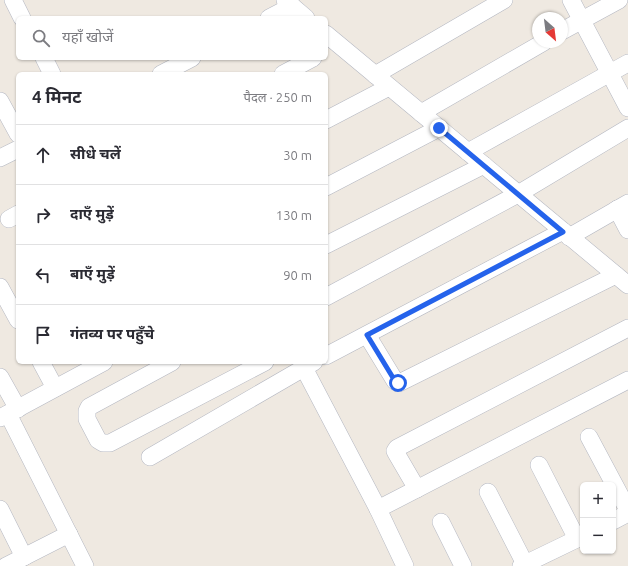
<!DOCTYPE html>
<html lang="hi">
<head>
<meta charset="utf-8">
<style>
  :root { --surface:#fff; --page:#f2f2f3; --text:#2b2b33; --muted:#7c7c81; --line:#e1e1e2 }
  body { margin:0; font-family:Ubuntu,"Noto Sans Devanagari",sans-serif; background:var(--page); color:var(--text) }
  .controls { position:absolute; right:12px; bottom:12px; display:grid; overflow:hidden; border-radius:6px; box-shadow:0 1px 3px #0004 }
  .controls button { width:36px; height:36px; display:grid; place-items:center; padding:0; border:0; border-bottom:1px solid var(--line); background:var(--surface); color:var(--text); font:20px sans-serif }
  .compass { position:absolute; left:532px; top:12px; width:36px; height:36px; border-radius:50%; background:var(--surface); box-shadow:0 1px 3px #0004; rotate:152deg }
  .stop { position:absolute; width:12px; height:12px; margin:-9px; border:3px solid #2563eb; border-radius:50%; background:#fff }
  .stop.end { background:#2563eb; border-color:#fff; box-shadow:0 1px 4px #0008 }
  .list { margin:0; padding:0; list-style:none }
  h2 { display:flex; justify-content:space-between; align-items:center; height:52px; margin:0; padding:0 16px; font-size:17px }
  h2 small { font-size:13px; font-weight:400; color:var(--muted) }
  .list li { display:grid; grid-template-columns:26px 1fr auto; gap:12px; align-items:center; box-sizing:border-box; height:60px; padding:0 16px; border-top:1px solid var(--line) }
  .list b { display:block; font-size:15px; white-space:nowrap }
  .list em { font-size:13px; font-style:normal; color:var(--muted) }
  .icon { flex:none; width:22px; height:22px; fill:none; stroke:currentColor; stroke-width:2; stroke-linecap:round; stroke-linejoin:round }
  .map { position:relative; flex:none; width:628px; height:566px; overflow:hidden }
  .search { position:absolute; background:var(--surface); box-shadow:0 1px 3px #0004; left:16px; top:16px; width:312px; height:44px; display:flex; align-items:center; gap:10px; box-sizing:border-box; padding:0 14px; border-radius:6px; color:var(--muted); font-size:15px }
  .panel { position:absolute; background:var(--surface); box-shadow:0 1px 3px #0004; left:16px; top:72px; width:312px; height:292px; border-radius:6px }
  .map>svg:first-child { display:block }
</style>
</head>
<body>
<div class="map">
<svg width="628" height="566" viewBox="0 0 628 566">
  <rect width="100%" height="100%" fill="#efe9e1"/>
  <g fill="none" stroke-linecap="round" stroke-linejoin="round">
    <defs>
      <g id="minor">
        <path d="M13 0 22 18"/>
        <path d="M285 0 306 18"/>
        <path d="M571 0 628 108"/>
        <path d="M269 18 292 6"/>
        <path d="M562 31 619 0"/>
        <path d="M326 34 628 285"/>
        <path d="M44 58 52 74"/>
        <path d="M161 74 192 58"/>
        <path d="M283 74 313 58"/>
        <path d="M375 75 504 0"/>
        <path d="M0 101 18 134"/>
        <path d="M421 113 544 42"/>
        <path d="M326 120 389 87"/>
        <path d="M468 152 628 63"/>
        <path d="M0 158 18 149"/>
        <path d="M326 187 439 128"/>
        <path d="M617 209 628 230"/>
        <path d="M9 219 18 214"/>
        <path d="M569 237 628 203"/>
        <path d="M326 245 484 165"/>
        <path d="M0 287 18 320"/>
        <path d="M326 297 518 194 628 128"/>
        <path d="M367 335 395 381 398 383H399L616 275"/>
        <path d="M326 356 563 231"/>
        <path d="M41 362 55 388"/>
        <path d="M172 362 89 407 87 411V419L98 440 103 443H110L265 362"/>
        <path d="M304 368 378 509 405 566"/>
        <path d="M0 377 18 409"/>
        <path d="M8 414 85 566"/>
        <path d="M0 418 104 362"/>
        <path d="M589 437 628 510"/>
        <path d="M150 457 314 362"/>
        <path d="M539 465 577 539"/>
        <path d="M417 489 396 453 395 451 397 448 628 328"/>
        <path d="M488 492 525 564"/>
        <path d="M0 509 24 557"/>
        <path d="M378 509 628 380"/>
        <path d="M613 521 628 513"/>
        <path d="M441 522 463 566"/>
        <path d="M6 566 69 534"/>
        <path d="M521 566 583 536"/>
      </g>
    </defs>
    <use href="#minor" stroke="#b4b7c1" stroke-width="18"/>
    <use href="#minor" stroke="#fff" stroke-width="17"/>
  </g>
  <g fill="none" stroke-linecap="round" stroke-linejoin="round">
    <path stroke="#2563eb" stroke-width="5" d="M398 383 395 381 367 335 563 232 439 128"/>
  </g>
</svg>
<div class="controls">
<button>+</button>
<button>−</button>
</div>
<svg class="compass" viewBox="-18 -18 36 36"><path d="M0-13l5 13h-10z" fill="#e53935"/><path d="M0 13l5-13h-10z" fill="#7c7c81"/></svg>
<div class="stop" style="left:398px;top:383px"></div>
<div class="stop end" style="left:439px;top:128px"></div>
<div class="search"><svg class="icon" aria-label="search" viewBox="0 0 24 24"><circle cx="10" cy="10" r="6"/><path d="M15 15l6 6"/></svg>यहाँ खोजें</div>
<section class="panel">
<h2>4 मिनट<small>पैदल · 250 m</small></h2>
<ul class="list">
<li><svg class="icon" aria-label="ahead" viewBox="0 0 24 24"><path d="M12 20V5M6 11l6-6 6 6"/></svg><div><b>सीधे चलें</b></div><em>30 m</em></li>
<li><svg class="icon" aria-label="right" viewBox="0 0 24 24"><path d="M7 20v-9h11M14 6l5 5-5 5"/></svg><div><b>दाएँ मुड़ें</b></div><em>130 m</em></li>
<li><svg class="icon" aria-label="left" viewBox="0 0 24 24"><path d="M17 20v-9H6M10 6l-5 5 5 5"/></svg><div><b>बाएँ मुड़ें</b></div><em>90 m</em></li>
<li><svg class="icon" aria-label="arrive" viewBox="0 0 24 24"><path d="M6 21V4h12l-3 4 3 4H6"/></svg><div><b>गंतव्य पर पहुँचे</b></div></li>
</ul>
</section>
</div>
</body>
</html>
